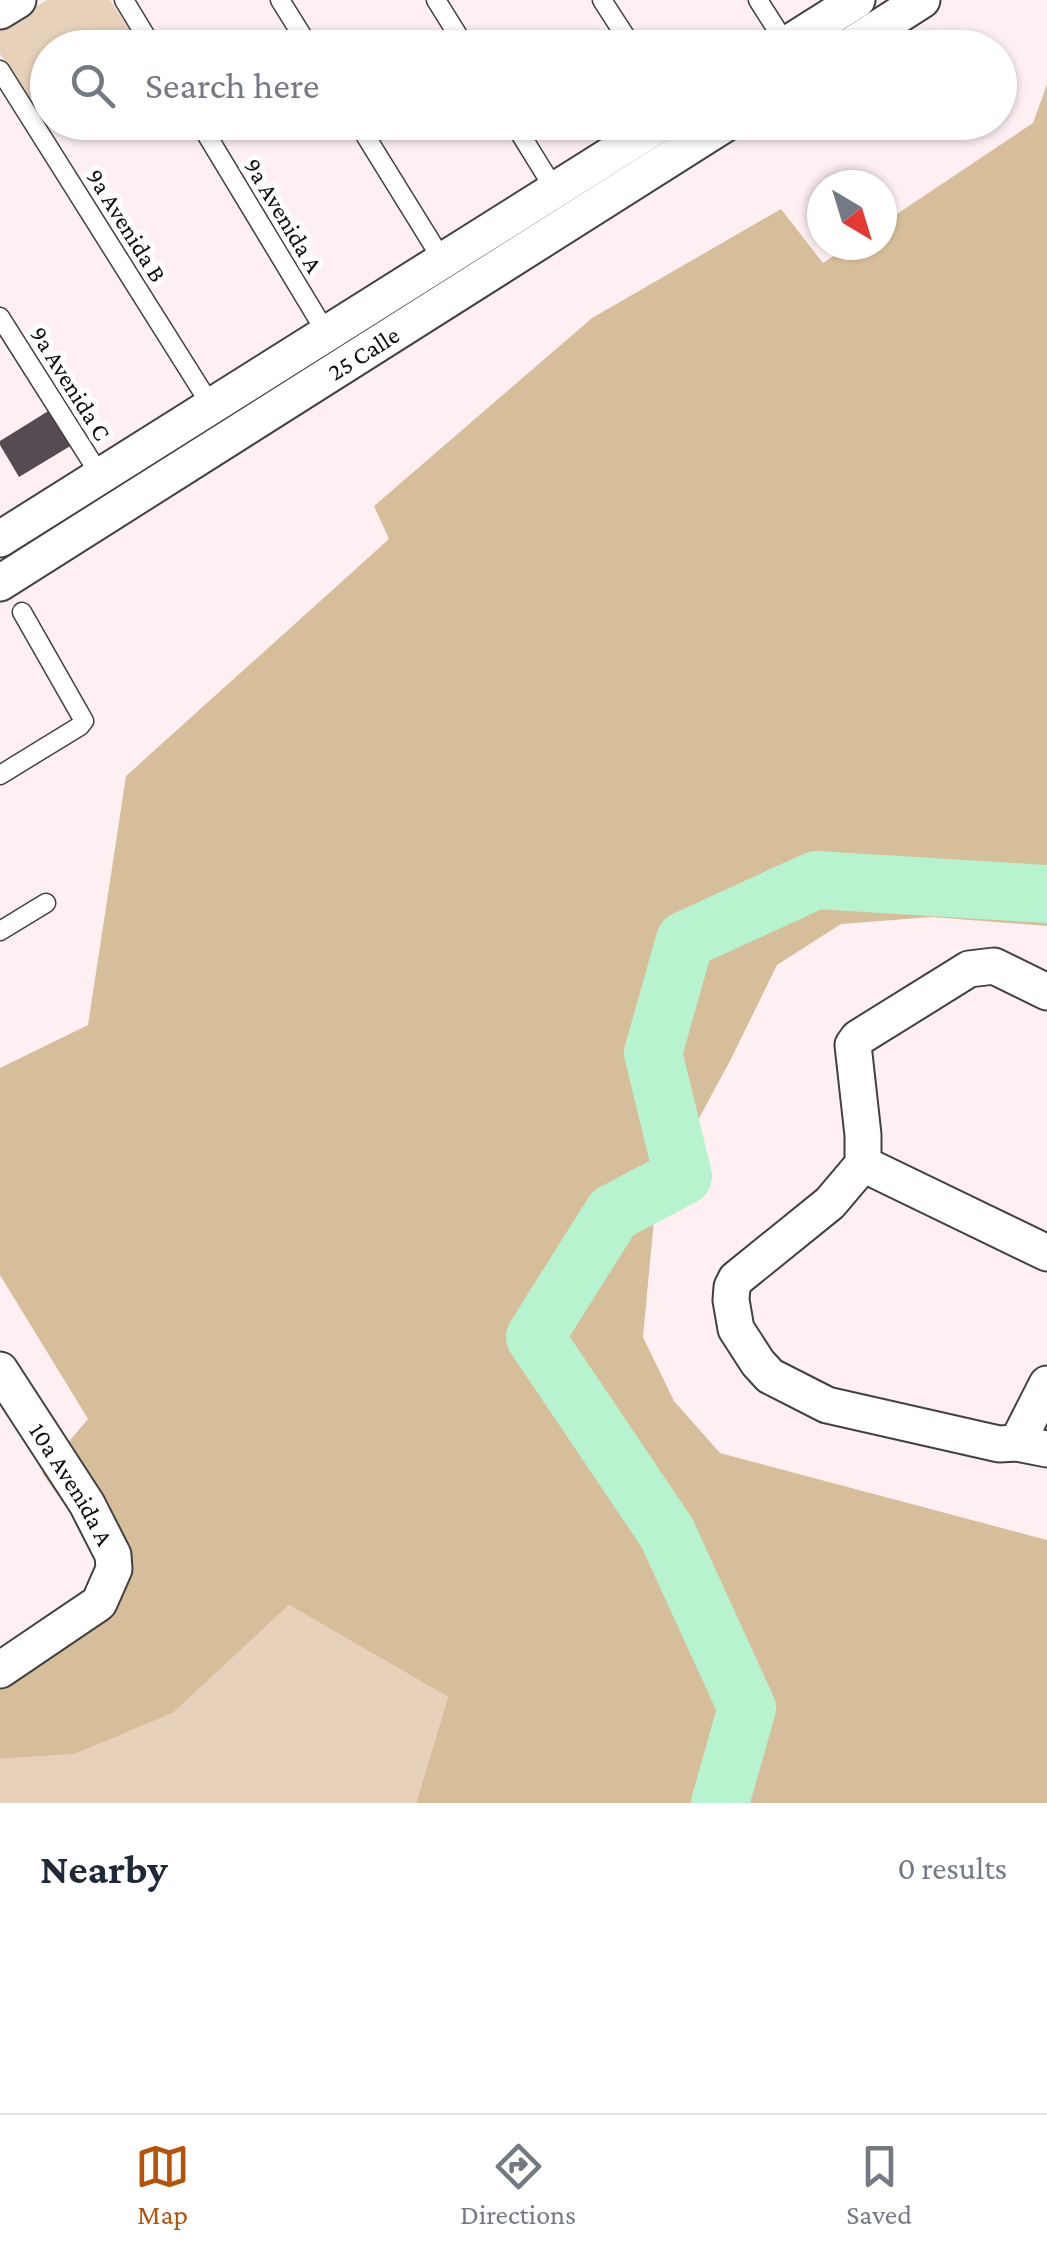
<!DOCTYPE html>
<html lang="en">
<head>
<meta charset="utf-8">
<style>
  :root { --surface:#fff; --page:#f2f2f3; --text:#1f2937; --muted:#747a83; --line:#e0e1e3; --accent:#b45309 }
  body { margin:0; font-family:"Crimson Pro",serif; background:var(--page); color:var(--text) }
  .compass { position:absolute; left:807px; top:170px; width:90px; height:90px; border-radius:50%; background:var(--surface); box-shadow:0 2px 8px #0004; rotate:142deg }
  .list { margin:0; padding:0; list-style:none }
  h2 { display:flex; justify-content:space-between; align-items:center; height:130px; margin:0; padding:0 40px; font-size:42px }
  h2 small { font-size:32px; font-weight:400; color:var(--muted) }
  .icon { flex:none; width:55px; height:55px; fill:none; stroke:currentColor; stroke-width:2; stroke-linecap:round; stroke-linejoin:round }
  .map { position:relative; flex:none; width:1047px; height:1803px; overflow:hidden }
  .search { position:absolute; background:var(--surface); box-shadow:0 2px 8px #0004; left:30px; right:30px; top:30px; height:110px; display:flex; align-items:center; gap:25px; box-sizing:border-box; padding:0 35px; border-radius:55px; color:var(--muted); font-size:38px }
  .sheet { height:310px; background:var(--surface) }
  nav { display:flex; justify-content:space-around; align-items:center; box-sizing:border-box; height:140px; border-top:2px solid var(--line); background:var(--surface); font-size:28px; color:var(--muted) }
  nav a { display:grid; justify-items:center; gap:5px }
  nav .on { color:var(--accent) }
  .map>svg:first-child { display:block }
</style>
</head>
<body>
<div class="map">
<svg width="1047" height="1803" viewBox="0 0 1047 1803">
  <rect width="100%" height="100%" fill="#fef0f2"/>
  <g fill="#e7d1bb">
    <path d="M47 0H110L133 35 112 47 48 48 47 87 30 98 0 54V29Z"/>
    <path d="M289 1605 448 1697 416 1803H0V1759L75 1754 173 1713Z"/>
  </g>
  <path fill="#d7be9b" d="M1047 84V926L932 917 841 924 777 965 731 1059 684 1146 654 1220 643 1337 674 1401 720 1453 1047 1540V1803H416L448 1697 289 1605 173 1713 75 1754 0 1759V1665L114 1574 42 1473 88 1419 0 1275V1068L88 1025 126 776 389 539 374 506 592 318 781 209 823 263 850 245H882V224L1033 123Z"/>
  <g fill="none" stroke-linecap="round" stroke-linejoin="round">
    <path stroke="#b7f3cf" stroke-width="58" d="M720 1803 747 1708 667 1533 535 1337 613 1213 683 1176 653 1053 685 940 816 880 1047 894"/>
  </g>
  <g fill="#564b52">
    <path d="M912 33 920 48H888Z"/>
    <path d="M50 410 72 445 19 477 0 445V441Z"/>
  </g>
  <g fill="none" stroke-linecap="round" stroke-linejoin="round">
    <defs>
      <g id="lane">
        <path d="M124 0 153 48"/>
        <path d="M280 0 310 48"/>
        <path d="M436 0 466 48"/>
        <path d="M602 0 633 48"/>
        <path d="M758 0 786 44"/>
        <path d="M0 70 212 407"/>
        <path d="M199 122 327 334"/>
        <path d="M357 122 443 261"/>
        <path d="M513 122 555 190"/>
        <path d="M0 317 100 475"/>
        <path d="M0 775 80 726 84 721 22 612"/>
        <path d="M0 931 46 903"/>
      </g>
      <g id="street">
        <path d="M0 11 18 0"/>
        <path d="M781 48 857 0"/>
        <path d="M847 48 922 0"/>
        <path d="M0 539 663 122"/>
        <path id="s1" d="M0 583 728 122"/>
        <path d="M1047 992 994 966 969 969 858 1038 853 1045 863 1135V1164L830 1203 736 1279 732 1287 731 1300 736 1329 758 1363 770 1376 827 1405 999 1444 1017 1443 1047 1449"/>
        <path d="M863 1164 1047 1253"/>
        <path id="s2" d="M0 1370 87 1504 113 1555 114 1569 99 1603 0 1670"/>
        <path d="M1017 1443 1047 1384"/>
      </g>
    </defs>
    <use href="#lane" stroke="#414141" stroke-width="21"/>
    <use href="#street" stroke="#414141" stroke-width="39"/>
    <use href="#lane" stroke="#fff" stroke-width="18"/>
    <use href="#street" stroke="#fff" stroke-width="35"/>
  </g>
  <g text-anchor="middle" stroke-width="10" stroke-linejoin="round" paint-order="stroke">
    <g font-size="25" fill="#0e0e0e" stroke="#fff">
      <text transform="translate(284 215) rotate(59)" y="9">9a Avenida A</text>
      <text transform="translate(127 225) rotate(58)" y="9">9a Avenida B</text>
      <text dy="9" stroke="none"><textPath href="#s1" startOffset="430">25 Calle</textPath></text>
      <text transform="translate(71 383) rotate(58)" y="9">9a Avenida C</text>
      <text dy="9" stroke="none"><textPath href="#s2" startOffset="135">10a Avenida A</textPath></text>
    </g>
  </g>
</svg>
<svg class="compass" viewBox="-18 -18 36 36"><path d="M0-13l5 13h-10z" fill="#e53935"/><path d="M0 13l5-13h-10z" fill="#747a83"/></svg>
<div class="search"><svg class="icon" aria-label="search" viewBox="0 0 24 24"><circle cx="10" cy="10" r="6"/><path d="M15 15l6 6"/></svg>Search here</div>
</div>
<section class="sheet">
<h2>Nearby<small>0 results</small></h2>
<ul class="list">
</ul>
</section>
<nav>
<a class="on"><svg class="icon" aria-label="map" viewBox="0 0 24 24"><path d="M3 6l6-2 6 2 6-2v14l-6 2-6-2-6 2zM9 4v14M15 6v14"/></svg>Map</a>
<a><svg class="icon" aria-label="directions" viewBox="0 0 24 24"><path d="M12 3l9 9-9 9-9-9zM9 14v-3h6M13 9l2 2-2 2"/></svg>Directions</a>
<a><svg class="icon" aria-label="saved" viewBox="0 0 24 24"><path d="M7 4h10v16l-5-4-5 4z"/></svg>Saved</a>
</nav>
</body>
</html>
